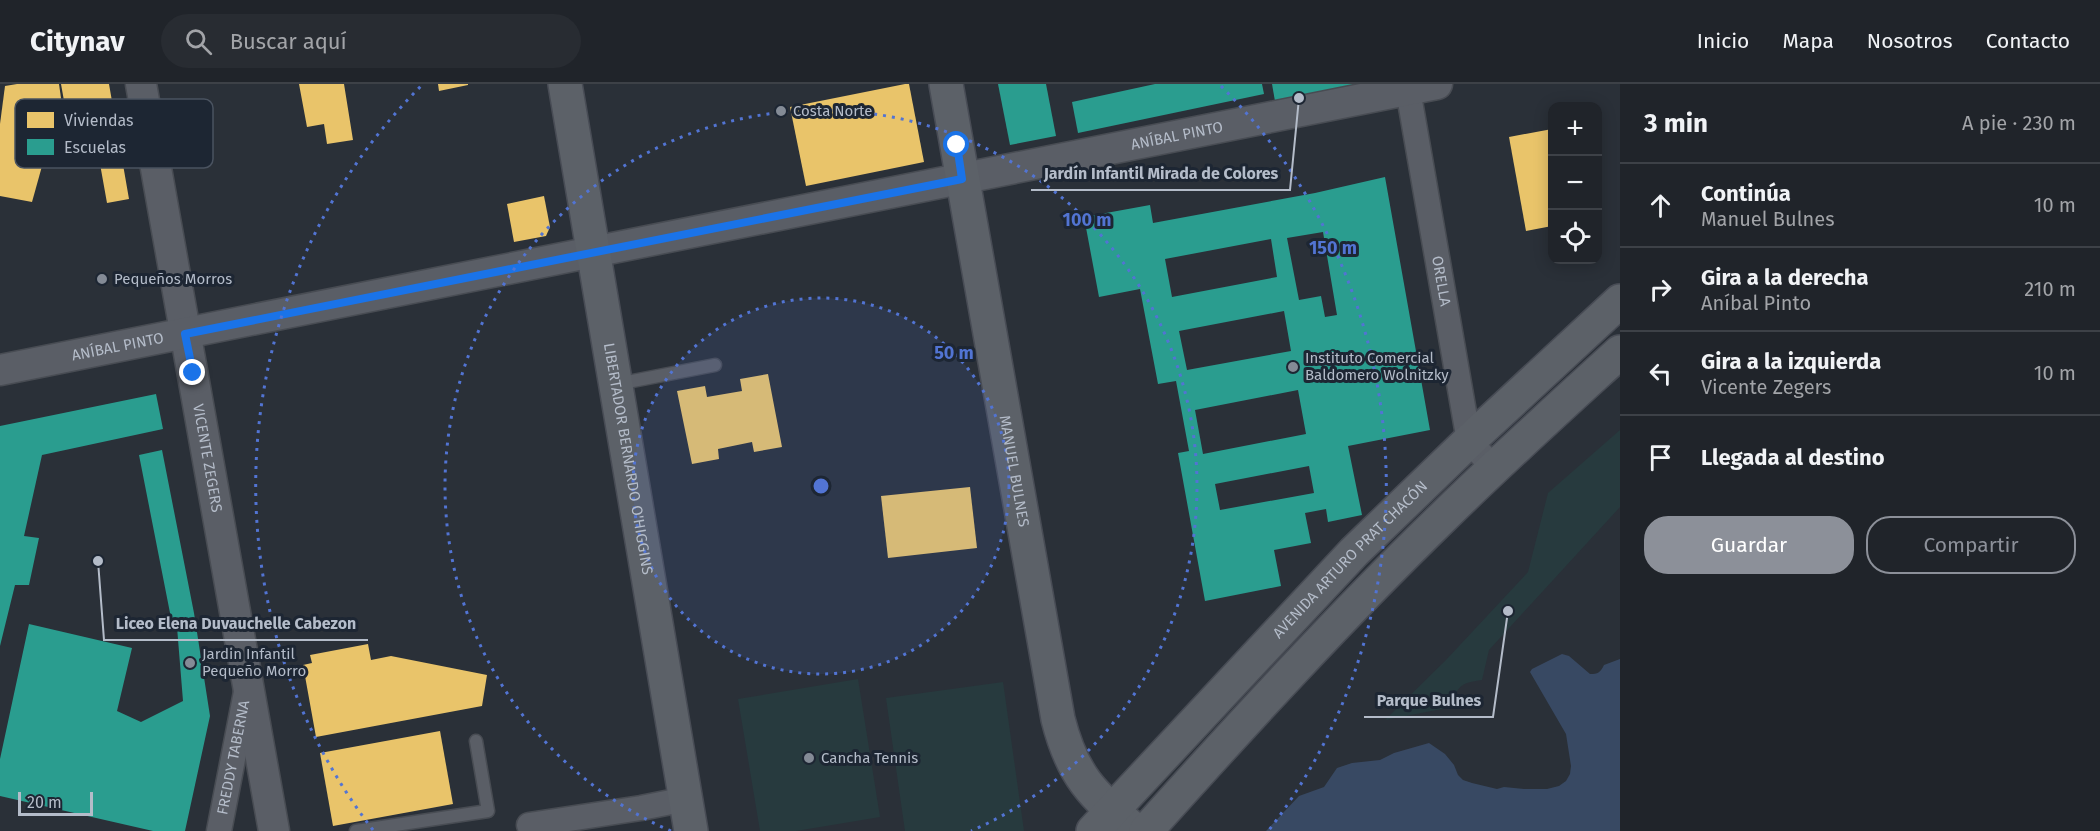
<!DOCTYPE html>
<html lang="es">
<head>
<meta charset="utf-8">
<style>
  :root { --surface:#20242a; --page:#282c32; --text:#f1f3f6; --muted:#a2a4a8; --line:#3d4147; --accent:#8c9099 }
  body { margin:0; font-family:"Fira Sans",sans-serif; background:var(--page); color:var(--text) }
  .controls { position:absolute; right:18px; top:18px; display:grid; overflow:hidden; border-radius:12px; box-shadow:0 3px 15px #0003 }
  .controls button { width:54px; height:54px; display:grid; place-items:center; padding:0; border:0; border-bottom:2px solid var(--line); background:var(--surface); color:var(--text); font:30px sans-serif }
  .scale { position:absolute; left:18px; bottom:15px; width:75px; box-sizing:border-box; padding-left:6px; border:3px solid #b4bcc9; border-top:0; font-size:16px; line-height:21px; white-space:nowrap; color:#b4bcc9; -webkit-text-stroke:4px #1d2633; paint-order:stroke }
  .stop { position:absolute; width:18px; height:18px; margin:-14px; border:4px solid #1a73e8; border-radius:50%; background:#fff }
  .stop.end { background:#1a73e8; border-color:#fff; box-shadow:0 2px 6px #0008 }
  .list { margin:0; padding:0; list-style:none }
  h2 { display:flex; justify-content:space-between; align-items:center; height:78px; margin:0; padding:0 24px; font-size:26px }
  h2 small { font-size:20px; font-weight:400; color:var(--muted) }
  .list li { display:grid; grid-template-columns:39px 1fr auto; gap:18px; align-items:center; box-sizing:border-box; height:84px; padding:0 24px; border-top:2px solid var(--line) }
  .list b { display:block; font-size:22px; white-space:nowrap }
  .list p { margin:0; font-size:20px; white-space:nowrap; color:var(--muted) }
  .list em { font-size:20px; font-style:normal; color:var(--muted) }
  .actions { display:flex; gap:12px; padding:18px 24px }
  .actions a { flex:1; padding:14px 0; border:2px solid var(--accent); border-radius:24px; text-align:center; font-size:21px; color:var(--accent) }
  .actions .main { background:var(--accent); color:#fff }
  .icon { flex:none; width:33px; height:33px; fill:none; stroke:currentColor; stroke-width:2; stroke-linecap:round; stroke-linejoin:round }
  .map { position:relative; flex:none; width:1620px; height:747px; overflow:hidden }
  header { display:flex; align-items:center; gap:36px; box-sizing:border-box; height:84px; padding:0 30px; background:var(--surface); border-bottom:2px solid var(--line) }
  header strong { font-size:28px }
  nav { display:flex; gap:33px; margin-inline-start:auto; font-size:21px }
  .search { width:420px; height:54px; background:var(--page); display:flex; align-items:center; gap:15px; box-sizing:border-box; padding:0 21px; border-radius:33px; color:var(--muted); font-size:22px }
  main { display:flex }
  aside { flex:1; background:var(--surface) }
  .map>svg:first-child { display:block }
</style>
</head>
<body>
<header>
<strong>Citynav</strong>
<div class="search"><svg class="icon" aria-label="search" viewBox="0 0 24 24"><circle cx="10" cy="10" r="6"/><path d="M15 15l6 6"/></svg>Buscar aquí</div>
<nav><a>Inicio</a><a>Mapa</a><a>Nosotros</a><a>Contacto</a></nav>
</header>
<main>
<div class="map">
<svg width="1620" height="747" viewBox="0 0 1620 747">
  <rect width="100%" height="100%" fill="#2a3038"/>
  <g fill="#273a3e">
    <path d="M1620 346V423L1489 566 1482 596C1460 599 1457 602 1452 623L1385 636 1446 576 1528 488 1548 409Z"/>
    <path d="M858 595 880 733 796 747H760L738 615Z"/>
    <path d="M1003 598 1024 747H905L886 614Z"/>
  </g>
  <path fill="#384963" d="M1562 570 1569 572 1590 590C1598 590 1600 589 1604 581L1620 575V747H1266L1299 712 1324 703 1337 684 1352 679 1380 676 1394 669 1429 659 1445 670 1454 681 1458 691 1463 696 1472 699 1497 705 1504 703 1524 705H1547L1559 702 1566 697 1570 690 1571 682 1566 650 1530 588 1532 585Z"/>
  <g fill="#e9c46a">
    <path d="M17 0H59L61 14 32 118 0 112V40L5 2Z"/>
    <path d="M61 0H109L129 115 107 119 90 24 66 28Z"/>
    <path d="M299 0H344L353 56 327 60 324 40 307 43Z"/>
    <path d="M438 0H468V1L439 7Z"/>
    <path d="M905 0H909L924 78 806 102 790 23Z"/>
    <path d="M1552 45V142L1526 147 1509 53Z"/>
    <path d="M544 112 550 143 546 152 514 158 507 120Z"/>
    <path d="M768 290 782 363 754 368 752 358 718 365 719 375 692 380 677 307 705 302 707 313 742 307 740 295Z"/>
    <path d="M970 403 977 464 888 474 881 412Z"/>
    <path d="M368 560 371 576 391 572 487 591 482 622 316 653 303 581 312 579 310 571Z"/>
    <path d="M440 647 453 720 333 742 320 669Z"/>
  </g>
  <g fill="#2a9d8f" fill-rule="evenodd">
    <path d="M998 0H1046L1056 52 1010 61Z"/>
    <path d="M1155 0H1262L1264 10 1078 49 1072 18Z"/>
    <path d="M1272 0H1370L1276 23Z"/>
    <path d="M1385 93 1430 346 1348 362 1362 431 1328 438 1326 425 1305 429 1311 459 1274 466 1281 502 1205 517 1178 369 1189 367 1176 297 1158 300 1140 205 1099 213 1084 133 1150 121 1153 139 1315 109ZM1323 148 1337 231 1325 233 1321 212 1299 216 1287 154ZM1271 155 1277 193 1172 213 1165 175ZM1284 227 1291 267 1187 286 1179 247ZM1298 306 1306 350 1203 370 1195 326ZM1309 382 1314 409 1220 426 1215 400Z"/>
    <path d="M156 310 163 345 42 371 24 452 39 454 29 501H15L0 562V342Z"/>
    <path d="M162 366 194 529 210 632 185 747H153L0 712V675L29 540 132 564 117 627 141 638 183 617 177 543 171 534 139 371Z"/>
  </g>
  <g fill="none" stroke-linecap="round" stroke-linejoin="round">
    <defs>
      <g id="service">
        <path d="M617 300 715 281"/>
        <path d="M356 747 488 727 476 657"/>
      </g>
      <g id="minor">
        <path id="s1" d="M1407 0 1469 357 1494 384"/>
        <path d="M529 741 641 724 686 715"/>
        <path id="s2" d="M219 747 246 608"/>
      </g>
      <g id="tertiary">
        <path id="s3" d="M141 0 274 747"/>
        <path id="s4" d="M0 286 1437 0"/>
      </g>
      <g id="primary">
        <path id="s5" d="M565 0 691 747"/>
        <path id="s6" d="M946 0 1058 635C1072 691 1092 711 1136 747"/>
        <path id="s7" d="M1093 747 1354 468 1469 357 1620 217"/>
        <path d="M1146 747C1242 640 1340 533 1443 433 1501 376 1561 322 1620 268"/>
      </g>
    </defs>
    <use href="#service" stroke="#484c53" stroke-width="15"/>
    <use href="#minor" stroke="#484c53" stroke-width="27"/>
    <use href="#tertiary" stroke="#484c53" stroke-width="33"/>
    <use href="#primary" stroke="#484c55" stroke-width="36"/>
    <use href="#service" stroke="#5a5e66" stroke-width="12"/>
    <use href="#minor" stroke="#5a5e66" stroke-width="24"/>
    <use href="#tertiary" stroke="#5a5e66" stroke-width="30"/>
    <use href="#primary" stroke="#5c6168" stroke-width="33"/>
  </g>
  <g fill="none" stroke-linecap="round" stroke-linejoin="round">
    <path stroke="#1a73e8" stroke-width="8" d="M193 289 185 250 962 95 957 61"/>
  </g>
  <circle cx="821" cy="402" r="188" fill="#5274d3" fill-opacity=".12"/>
  <g fill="none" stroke="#5274d3" stroke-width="3" stroke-dasharray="3 6">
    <circle cx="821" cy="402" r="188"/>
    <path d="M671 747A376 376 0 1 1 971 747"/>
    <path d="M373 746A565 565 0 0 1 421 2M1221 2A565 565 0 0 1 1269 746"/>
  </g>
  <g fill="#848b96" stroke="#1d2633" stroke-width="2">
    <circle cx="781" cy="27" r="6"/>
    <circle cx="102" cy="195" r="6"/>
    <circle cx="1293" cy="283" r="6"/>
    <circle cx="190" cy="579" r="6"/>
    <circle cx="809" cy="674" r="6"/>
  </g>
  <g text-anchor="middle" stroke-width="6" stroke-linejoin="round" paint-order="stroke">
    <g font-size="15" fill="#b4bcc9" stroke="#1d2633" text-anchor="start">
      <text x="793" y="32">Costa Norte</text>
      <text x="114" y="200">Pequeños Morros</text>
      <text x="1305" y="279">Instituto Comercial<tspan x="1305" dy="17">Baldomero Wolnitzky</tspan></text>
      <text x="202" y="575">Jardin Infantil<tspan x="202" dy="17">Pequeño Morro</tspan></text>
      <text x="821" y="679">Cancha Tennis</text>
    </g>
    <g font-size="15" fill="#b4bcc9" stroke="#1d2633">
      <text dy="5" stroke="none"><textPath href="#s4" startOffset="1200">ANÍBAL PINTO</textPath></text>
      <text dy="5" stroke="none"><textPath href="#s1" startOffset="200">ORELLA</textPath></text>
      <text dy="5" stroke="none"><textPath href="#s4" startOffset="120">ANÍBAL PINTO</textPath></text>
      <text dy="5" stroke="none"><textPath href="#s3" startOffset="380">VICENTE ZEGERS</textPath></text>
      <text dy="5" stroke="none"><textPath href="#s5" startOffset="380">LIBERTADOR BERNARDO O'HIGGINS</textPath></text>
      <text dy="5" stroke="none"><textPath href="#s6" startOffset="393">MANUEL BULNES</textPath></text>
      <text dy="5" stroke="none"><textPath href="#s7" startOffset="374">AVENIDA ARTURO PRAT CHACÓN</textPath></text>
      <text dy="5" stroke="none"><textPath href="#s2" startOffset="75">FREDDY TABERNA</textPath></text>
    </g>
  </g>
  <rect x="15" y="15" width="198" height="69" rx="9" fill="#1d2633" stroke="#4a5360" stroke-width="1.5"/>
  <rect x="27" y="28" width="27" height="16" fill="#e9c46a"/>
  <rect x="27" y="55" width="27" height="16" fill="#2a9d8f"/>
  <g font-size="16" fill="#b4bcc9">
    <text x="64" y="42">Viviendas</text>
    <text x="64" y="69">Escuelas</text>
  </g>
  <circle cx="821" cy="402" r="9" fill="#5274d3" stroke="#1d2633" stroke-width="3"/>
  <g font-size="18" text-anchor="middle" font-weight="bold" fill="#5274d3" stroke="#1d2633" stroke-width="6" stroke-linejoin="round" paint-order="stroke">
    <text x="1087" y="142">100 m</text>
    <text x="1333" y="170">150 m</text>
    <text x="954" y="275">50 m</text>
  </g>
  <path fill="none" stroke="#b4bcc9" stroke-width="2" d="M1299 14L1290 106H1031M98 477L104 556H368M1508 527L1493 633H1364"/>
  <g fill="#b4bcc9" stroke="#1d2633" stroke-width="2">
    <circle cx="1299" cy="14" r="6"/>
    <circle cx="98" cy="477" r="6"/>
    <circle cx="1508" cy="527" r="6"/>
  </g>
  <g font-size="16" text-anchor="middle" font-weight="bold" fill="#b4bcc9" stroke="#1d2633" stroke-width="6" stroke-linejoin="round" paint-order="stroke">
    <text x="1161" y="95">Jardín Infantil Mirada de Colores</text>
    <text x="236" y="545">Liceo Elena Duvauchelle Cabezon</text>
    <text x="1429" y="622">Parque Bulnes</text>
  </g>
</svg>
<div class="controls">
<button>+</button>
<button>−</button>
<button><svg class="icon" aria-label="locate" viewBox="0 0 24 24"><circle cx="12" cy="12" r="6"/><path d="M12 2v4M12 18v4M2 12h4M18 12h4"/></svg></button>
</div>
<div class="scale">20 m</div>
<div class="stop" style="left:957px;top:61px"></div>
<div class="stop end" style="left:193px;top:289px"></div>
</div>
<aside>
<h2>3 min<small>A pie · 230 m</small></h2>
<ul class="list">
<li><svg class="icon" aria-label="ahead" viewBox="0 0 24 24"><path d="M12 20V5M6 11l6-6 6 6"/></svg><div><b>Continúa</b><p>Manuel Bulnes</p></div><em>10 m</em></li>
<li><svg class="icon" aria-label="right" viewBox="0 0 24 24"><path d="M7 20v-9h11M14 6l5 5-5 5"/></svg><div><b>Gira a la derecha</b><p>Aníbal Pinto</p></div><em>210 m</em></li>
<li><svg class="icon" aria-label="left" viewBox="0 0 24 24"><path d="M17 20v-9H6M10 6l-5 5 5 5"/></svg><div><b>Gira a la izquierda</b><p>Vicente Zegers</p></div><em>10 m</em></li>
<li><svg class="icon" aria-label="arrive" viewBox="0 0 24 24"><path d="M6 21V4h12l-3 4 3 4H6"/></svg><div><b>Llegada al destino</b></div></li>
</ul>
<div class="actions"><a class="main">Guardar</a><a>Compartir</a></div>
</aside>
</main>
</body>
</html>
